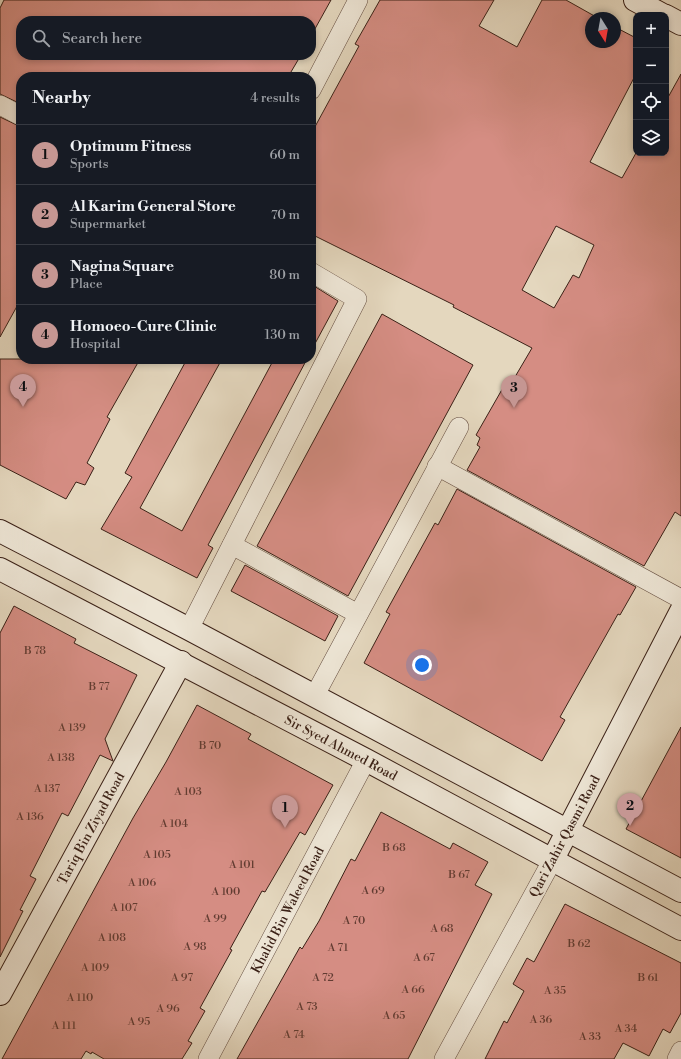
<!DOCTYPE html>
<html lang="en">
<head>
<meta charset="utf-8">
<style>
  :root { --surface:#171b24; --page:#242831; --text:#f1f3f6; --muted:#9ea1a6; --line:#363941; --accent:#c59692 }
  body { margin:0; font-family:"Libre Bodoni",serif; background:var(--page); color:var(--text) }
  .controls { position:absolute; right:12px; top:12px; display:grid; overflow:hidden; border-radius:8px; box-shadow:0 2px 6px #0003 }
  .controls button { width:36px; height:36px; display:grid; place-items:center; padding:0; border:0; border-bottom:1px solid var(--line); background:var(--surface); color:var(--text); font:20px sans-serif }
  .compass { position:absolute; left:585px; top:12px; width:36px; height:36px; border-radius:50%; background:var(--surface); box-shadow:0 2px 6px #0003; rotate:169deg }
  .you { position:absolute; left:422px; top:665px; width:14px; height:14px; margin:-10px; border:3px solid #fff; border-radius:50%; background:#1a73e8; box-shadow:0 0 0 6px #1a73e833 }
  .badge { display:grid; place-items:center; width:26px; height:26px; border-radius:50%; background:var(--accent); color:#111; font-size:13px; font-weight:700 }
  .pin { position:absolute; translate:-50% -33px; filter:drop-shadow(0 1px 2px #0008) }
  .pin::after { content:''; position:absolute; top:21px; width:14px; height:12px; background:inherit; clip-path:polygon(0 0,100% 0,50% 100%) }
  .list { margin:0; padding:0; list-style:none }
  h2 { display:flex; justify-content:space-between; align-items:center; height:52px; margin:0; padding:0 16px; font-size:17px }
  h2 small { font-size:13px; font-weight:400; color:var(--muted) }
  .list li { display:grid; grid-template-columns:26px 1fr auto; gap:12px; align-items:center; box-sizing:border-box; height:60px; padding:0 16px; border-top:1px solid var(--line) }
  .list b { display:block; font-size:15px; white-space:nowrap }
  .list p { margin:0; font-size:13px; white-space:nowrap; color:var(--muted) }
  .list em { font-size:13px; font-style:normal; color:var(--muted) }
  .icon { flex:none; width:22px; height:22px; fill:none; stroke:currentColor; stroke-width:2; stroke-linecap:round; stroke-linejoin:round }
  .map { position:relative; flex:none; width:681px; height:1059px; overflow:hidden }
  .search { position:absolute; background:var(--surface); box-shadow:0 2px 6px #0003; left:16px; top:16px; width:300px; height:44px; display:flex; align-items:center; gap:10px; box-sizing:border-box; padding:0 14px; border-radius:16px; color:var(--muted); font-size:15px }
  .panel { position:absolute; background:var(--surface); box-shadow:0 2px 6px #0003; left:16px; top:72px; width:300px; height:292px; border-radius:16px }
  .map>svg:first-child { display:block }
</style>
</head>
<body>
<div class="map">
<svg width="681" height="1059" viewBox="0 0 681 1059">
  <rect width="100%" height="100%" fill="#e4d7be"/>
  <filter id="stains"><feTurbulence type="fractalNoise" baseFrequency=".005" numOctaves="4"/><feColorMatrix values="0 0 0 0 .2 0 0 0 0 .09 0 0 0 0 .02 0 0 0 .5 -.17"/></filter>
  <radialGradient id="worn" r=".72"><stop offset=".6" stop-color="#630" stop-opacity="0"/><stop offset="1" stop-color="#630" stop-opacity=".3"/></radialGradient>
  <g fill="#d58d83" stroke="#3b2117" fill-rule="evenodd">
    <path d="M4 0H331L311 36V21H21V55H301L288 77H21V104L0 94V8Z"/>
    <path d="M380 0H494L479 26 517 47 542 0H566L598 18H591V42H615V27L636 38V74L590 162 622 178 636 153H666V101L681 74V516L675 512 644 566 467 470 480 447 477 445 480 438 476 435 508 379 512 382 532 348 453 307 454 305 311 234V134L359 46 355 44ZM556 226 594 245 579 278 573 275 554 308 522 290Z"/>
    <path d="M0 117 21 127V299L0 337Z"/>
    <path d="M314 286 338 301 311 351V291Z"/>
    <path d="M382 314 473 365 348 596 257 546Z"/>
    <path d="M0 359H140L107 417 110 419 87 463 94 468 85 485 76 482 66 499 0 465Z"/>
    <path d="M187 359H222L140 508 182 531 274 359H307L208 545 213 548 197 578 101 529 132 477 125 473Z"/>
    <path d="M457 489 636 587 620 615 618 614 560 717 565 720 542 761 364 663 390 614 386 612 435 523 438 525Z"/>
    <path d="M245 565 338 616 325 641 231 591Z"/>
    <path d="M14 606 76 639 74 643 137 675 105 739 113 761 100 755 68 816 62 813 30 876 36 879 20 910 23 911 0 957V633Z"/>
    <path d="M197 705 251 734 248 739 333 785 305 835 300 832 265 892 262 891 230 949 232 950 200 1008 205 1011 188 1041 192 1043 182 1059H104L92 1052 91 1054 86 1051 81 1059H2L133 818 166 762Z"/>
    <path d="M681 727V858L626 829Z"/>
    <path d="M381 812 450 849 453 843 488 862 475 885 492 894 408 1059H237L300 947 302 949 319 921 351 859 355 861Z"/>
    <path d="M565 904 681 963V1013L670 1033 663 1029 649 1056 623 1043 614 1059H485L504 1021 507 1023 524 991 513 984 527 958 534 962Z"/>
  </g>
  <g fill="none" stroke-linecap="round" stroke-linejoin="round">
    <defs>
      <g id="street">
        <path d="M311 90 358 0"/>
        <path d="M0 105 21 116"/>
        <path d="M437 466 681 599"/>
        <path d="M232 545 358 614"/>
        <path d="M189 629 357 299 311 272"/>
        <path d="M315 695 459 427"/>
        <path id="s1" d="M208 1059 366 760"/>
        <path d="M444 1059 553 859"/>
        <path d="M677 1059 681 1051"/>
      </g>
      <g id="secondary">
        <path d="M635 0 663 15"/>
        <path d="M666 16 681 24"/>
        <path d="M0 531 189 629 681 891"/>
        <path id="s2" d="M0 569 366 760 681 929"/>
        <path d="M553 859 681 611"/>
        <path id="s3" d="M0 994 181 662"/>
      </g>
    </defs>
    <use href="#street" stroke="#654e41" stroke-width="20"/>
    <use href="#secondary" stroke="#3b2117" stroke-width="24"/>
    <use href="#street" stroke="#ede5d5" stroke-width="19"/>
    <use href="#secondary" stroke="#ede5d5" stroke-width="22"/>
  </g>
  <g text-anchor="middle" stroke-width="4" stroke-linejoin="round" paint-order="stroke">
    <g font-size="11" fill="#623c32">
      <text x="35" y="654">B 78</text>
      <text x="99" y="690">B 77</text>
      <text x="72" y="731">A 139</text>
      <text x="210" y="749">B 70</text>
      <text x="61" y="761">A 138</text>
      <text x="47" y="792">A 137</text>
      <text x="188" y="795">A 103</text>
      <text x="30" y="820">A 136</text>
      <text x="174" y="827">A 104</text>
      <text x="394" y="851">B 68</text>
      <text x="157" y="858">A 105</text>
      <text x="242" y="868">A 101</text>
      <text x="459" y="878">B 67</text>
      <text x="142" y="886">A 106</text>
      <text x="373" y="894">A 69</text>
      <text x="226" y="895">A 100</text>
      <text x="124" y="911">A 107</text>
      <text x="215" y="922">A 99</text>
      <text x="354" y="924">A 70</text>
      <text x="442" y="932">A 68</text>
      <text x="112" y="941">A 108</text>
      <text x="579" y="947">B 62</text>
      <text x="195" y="950">A 98</text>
      <text x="338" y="951">A 71</text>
      <text x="424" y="961">A 67</text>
      <text x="95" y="971">A 109</text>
      <text x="182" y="981">A 97</text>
      <text x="323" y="981">A 72</text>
      <text x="648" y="981">B 61</text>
      <text x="413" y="993">A 66</text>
      <text x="555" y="994">A 35</text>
      <text x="80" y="1001">A 110</text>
      <text x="307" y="1010">A 73</text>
      <text x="168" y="1012">A 96</text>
      <text x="394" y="1019">A 65</text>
      <text x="541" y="1023">A 36</text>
      <text x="139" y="1025">A 95</text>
      <text x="64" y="1029">A 111</text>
      <text x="626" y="1032">A 34</text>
      <text x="294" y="1038">A 74</text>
      <text x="590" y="1040">A 33</text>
    </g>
    <g font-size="13" fill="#3b2117" stroke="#ede5d5">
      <text dy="5" stroke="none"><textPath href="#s2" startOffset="385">Sir Syed Ahmed Road</textPath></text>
      <text dy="5" stroke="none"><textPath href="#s3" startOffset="189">Tariq Bin Ziyad Road</textPath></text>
      <text transform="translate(564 836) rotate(-62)" y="5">Qari Zahir Qasmi Road</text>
      <text dy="5" stroke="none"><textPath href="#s1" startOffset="169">Khalid Bin Waleed Road</textPath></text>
    </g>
  </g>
  <rect width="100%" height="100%" filter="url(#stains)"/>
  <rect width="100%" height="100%" fill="url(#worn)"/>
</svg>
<div class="controls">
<button>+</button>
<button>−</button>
<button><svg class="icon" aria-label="locate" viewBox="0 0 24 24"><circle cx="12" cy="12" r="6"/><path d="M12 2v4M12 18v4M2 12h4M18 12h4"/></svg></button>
<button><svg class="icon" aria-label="layers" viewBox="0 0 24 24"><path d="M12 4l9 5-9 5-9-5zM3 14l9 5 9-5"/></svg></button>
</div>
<svg class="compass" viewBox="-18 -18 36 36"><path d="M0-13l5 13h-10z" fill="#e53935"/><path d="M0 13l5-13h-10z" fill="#9ea1a6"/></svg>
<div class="you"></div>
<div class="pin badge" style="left:285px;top:828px">1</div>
<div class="pin badge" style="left:630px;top:826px">2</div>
<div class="pin badge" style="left:514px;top:408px">3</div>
<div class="pin badge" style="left:23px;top:407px">4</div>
<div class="search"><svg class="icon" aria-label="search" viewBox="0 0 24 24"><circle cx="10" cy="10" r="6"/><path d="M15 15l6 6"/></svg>Search here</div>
<section class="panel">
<h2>Nearby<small>4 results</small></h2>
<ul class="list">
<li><span class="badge">1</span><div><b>Optimum Fitness</b><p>Sports</p></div><em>60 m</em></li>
<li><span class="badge">2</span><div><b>Al Karim General Store</b><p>Supermarket</p></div><em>70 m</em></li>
<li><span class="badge">3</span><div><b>Nagina Square</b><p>Place</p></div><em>80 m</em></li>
<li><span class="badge">4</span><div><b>Homoeo-Cure Clinic</b><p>Hospital</p></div><em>130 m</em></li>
</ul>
</section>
</div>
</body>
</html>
